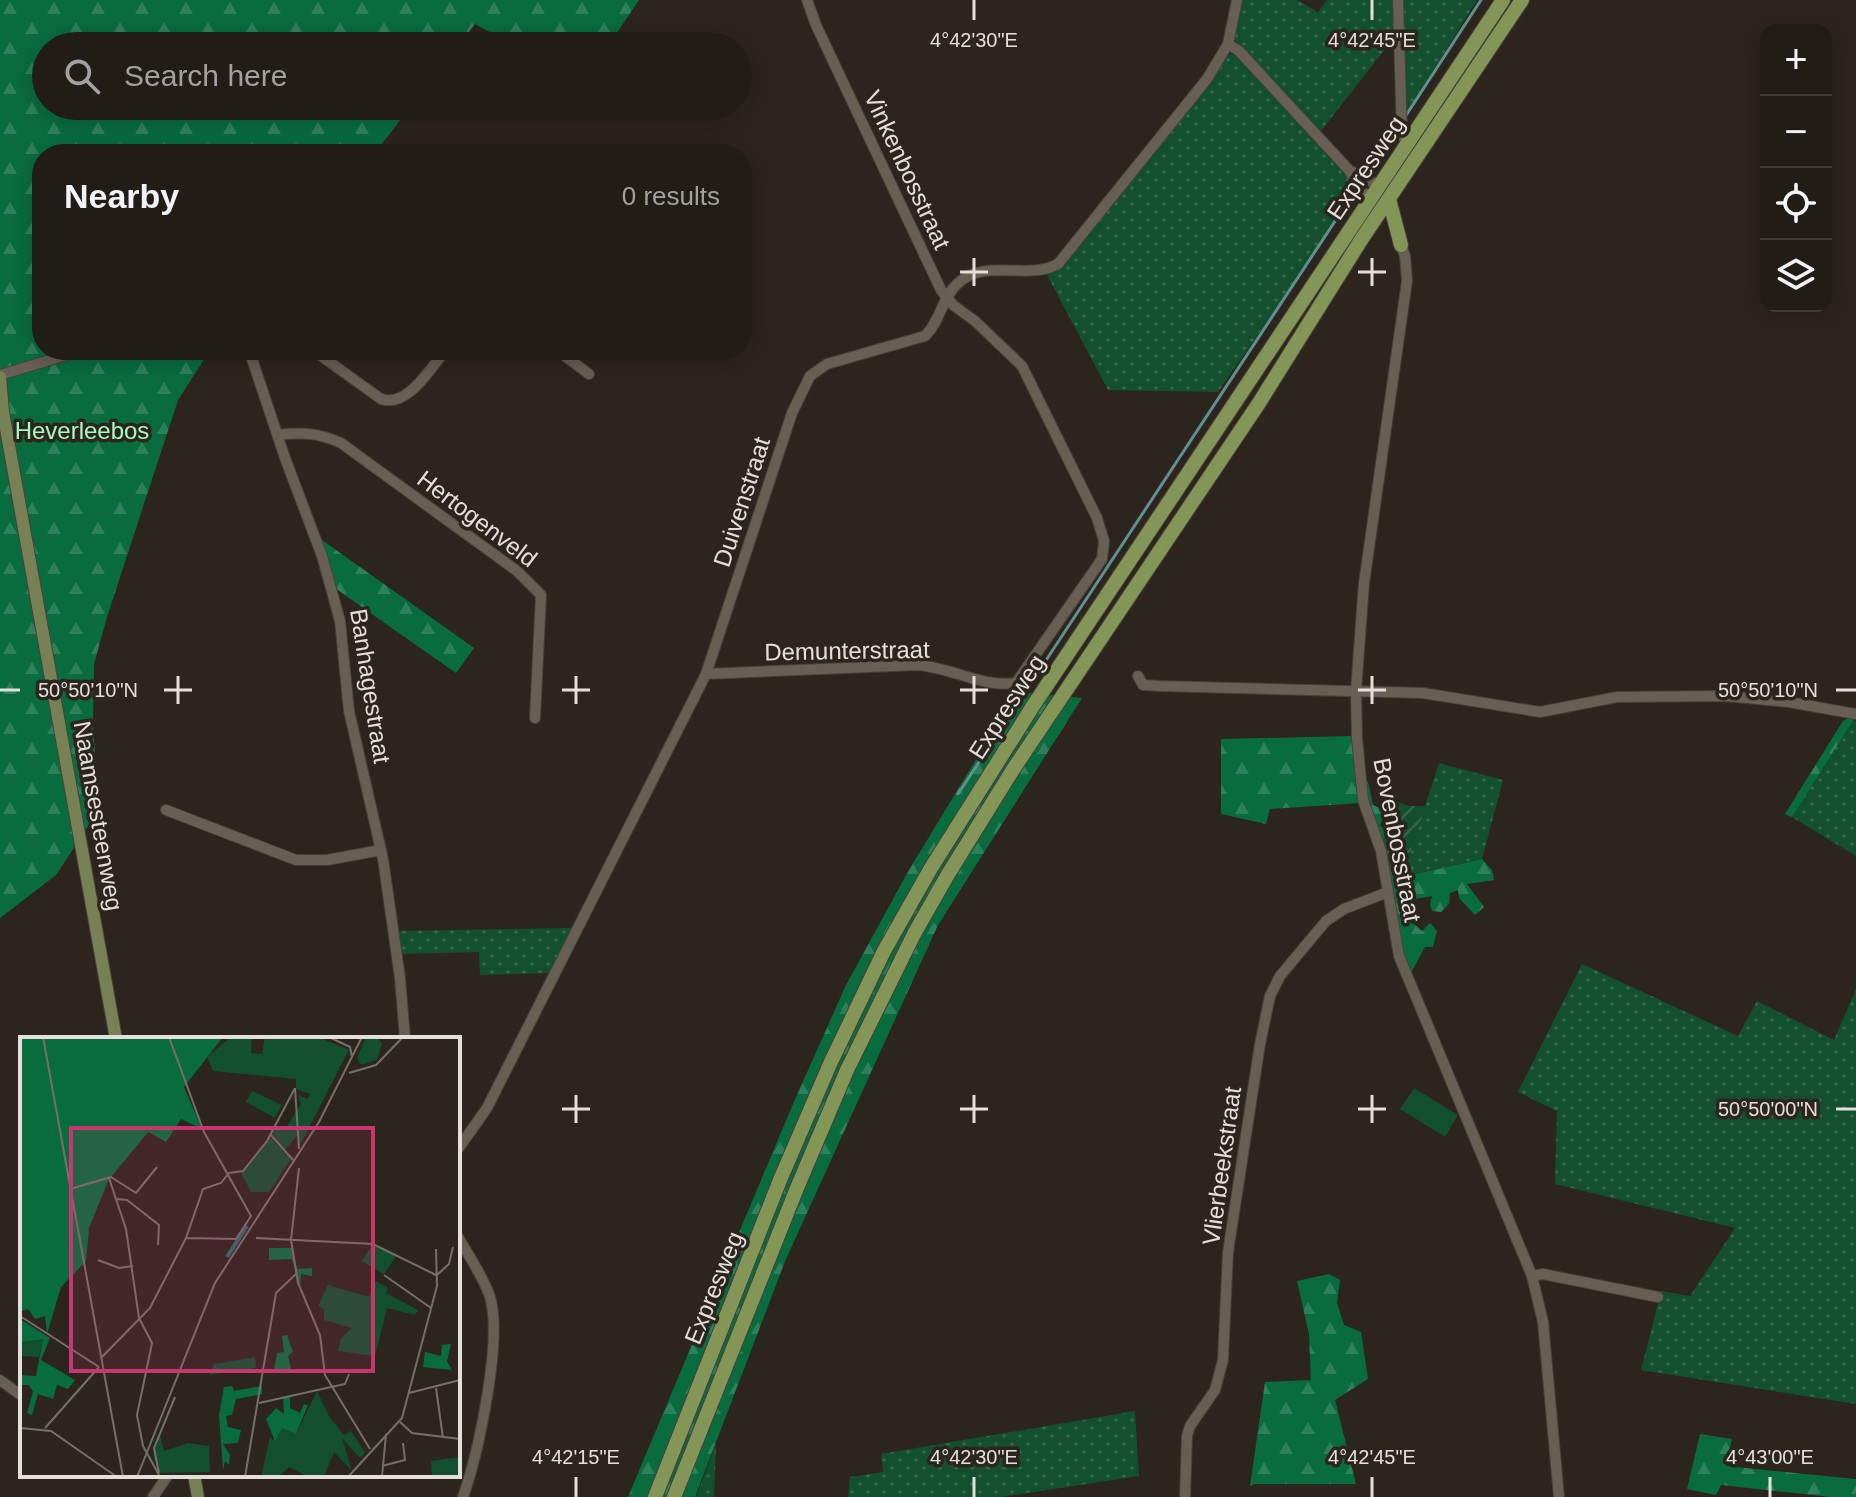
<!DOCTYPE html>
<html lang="en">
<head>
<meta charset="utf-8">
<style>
  :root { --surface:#211c16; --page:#29251f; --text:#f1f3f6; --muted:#a2a1a1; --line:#3e3a35 }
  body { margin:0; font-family:Arial,sans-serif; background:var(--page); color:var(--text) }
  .controls { position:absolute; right:24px; top:24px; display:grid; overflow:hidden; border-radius:16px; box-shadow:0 4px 20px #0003 }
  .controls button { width:72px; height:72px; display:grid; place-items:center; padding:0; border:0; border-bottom:2px solid var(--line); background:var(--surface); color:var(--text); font:40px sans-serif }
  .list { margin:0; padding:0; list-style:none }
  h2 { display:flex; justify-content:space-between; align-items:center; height:104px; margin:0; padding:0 32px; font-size:34px }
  h2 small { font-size:26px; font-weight:400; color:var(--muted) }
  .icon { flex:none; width:44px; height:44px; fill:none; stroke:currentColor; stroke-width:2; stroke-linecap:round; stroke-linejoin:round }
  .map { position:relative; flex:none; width:1856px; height:1497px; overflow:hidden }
  .search { position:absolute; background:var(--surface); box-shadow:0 4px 20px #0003; left:32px; top:32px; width:720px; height:88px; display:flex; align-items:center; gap:20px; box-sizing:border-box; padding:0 28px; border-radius:44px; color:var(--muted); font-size:30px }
  .panel { position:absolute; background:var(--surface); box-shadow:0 4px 20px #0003; left:32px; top:144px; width:720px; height:216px; border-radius:32px }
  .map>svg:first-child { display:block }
</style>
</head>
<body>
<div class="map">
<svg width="1856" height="1497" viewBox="0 0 1856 1497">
  <defs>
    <pattern id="grass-dots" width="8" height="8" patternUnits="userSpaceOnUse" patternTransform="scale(2)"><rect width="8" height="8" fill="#124f2f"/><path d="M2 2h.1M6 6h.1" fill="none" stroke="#34684d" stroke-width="1.8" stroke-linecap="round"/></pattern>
    <pattern id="forest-firs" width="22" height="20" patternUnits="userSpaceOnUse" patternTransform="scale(2)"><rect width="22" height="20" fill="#096c3f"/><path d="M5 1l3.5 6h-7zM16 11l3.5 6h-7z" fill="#2d815a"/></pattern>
    <pattern id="garden-furrows" width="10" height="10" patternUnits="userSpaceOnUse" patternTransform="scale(2)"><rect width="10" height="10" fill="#124f2f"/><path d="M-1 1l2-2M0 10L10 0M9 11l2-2" fill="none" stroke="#34684d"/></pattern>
  </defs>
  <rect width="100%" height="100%" fill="#2c251d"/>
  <g fill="url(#grass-dots)">
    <path d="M1239 0H1297L1318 12 1327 0H1477L1405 116 1397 34 1320 132 1233 38Z"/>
    <path d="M1235 54 1356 187 1278 306 1218 392 1108 390 1046 273C1071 266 1105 213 1119 190L1226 55Z"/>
    <path d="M1850 719 1856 721V856L1792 817Z"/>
    <path d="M1439 763 1503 780 1482 859 1402 877Z"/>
    <path d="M572 928 549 973 480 975 479 952 402 954 398 931Z"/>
    <path d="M1582 964 1738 1036 1757 1001 1834 1040 1856 989V1404L1641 1370 1661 1291 1690 1296 1735 1228 1555 1184 1557 1111 1518 1092Z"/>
    <path d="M1135 1411 1139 1476 1001 1497H848L850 1477 883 1472 881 1454Z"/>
    <path d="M716 1444 714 1497H696Z"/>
  </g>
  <g fill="url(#forest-firs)">
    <path d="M0 0H639L608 46H516L475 24 458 46H46V106H411L374 154H42V350H210L178 400 107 617 94 664 93 722 98 798 92 820 56 875 0 918Z"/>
    <path d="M315 535 474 648 456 673 332 586Z"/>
    <path d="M1017 692 1082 698 938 925 786 1259 695 1497H628L793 1104 846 985 909 870Z"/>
    <path d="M1852 716 1855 717 1792 817 1785 814 1843 721Z"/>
    <path d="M1352 736 1362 781 1368 782 1373 805 1385 810 1380 826 1388 831 1383 840 1390 866 1404 870 1403 877 1482 859 1492 870 1494 880 1467 884 1484 907 1475 915 1459 898 1458 890 1450 893 1449 904 1441 912 1432 911 1430 904 1432 896 1415 899 1419 916H1405V921L1414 924 1422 931 1430 923 1437 931 1433 947H1425L1408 978 1381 851 1361 803 1270 809 1266 824 1221 814V739Z"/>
    <path d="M1329 1274 1340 1280 1337 1303 1344 1325 1361 1332 1368 1379 1335 1400 1356 1484H1255L1250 1486 1265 1382 1311 1380 1309 1334 1297 1281Z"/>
    <path d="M1700 1434 1732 1439 1726 1466 1856 1479V1497H1831L1721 1485 1716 1495 1687 1489Z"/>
  </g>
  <path fill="#124f2f" d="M1414 1088 1458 1115 1445 1137 1400 1109Z"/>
  <path fill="url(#garden-furrows)" d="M1397 802 1409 806H1426L1404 870 1390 866 1383 840Z"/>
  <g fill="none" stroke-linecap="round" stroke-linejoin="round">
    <g stroke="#618e8e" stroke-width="3">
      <path d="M1405 117 1481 0"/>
      <path d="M958 794 1347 203"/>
    </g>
    <defs>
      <g id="minor">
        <path d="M1398 0 1402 136"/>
        <path d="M1228 44 1239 51 1348 169 1364 193"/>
        <path d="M1353 172 1372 182"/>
        <path d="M1401 245 1405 256 1407 281 1364 583 1356 691 1357 738 1363 800 1381 851 1399 956 1532 1276 1543 1322 1559 1497"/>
        <path d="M249 350 285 458 322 556 340 621 349 711 383 859 400 978 405 1039"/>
        <path d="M313 350 381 399C408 408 430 368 446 350"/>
        <path d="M557 350 589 374"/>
        <path d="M0 375 83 350"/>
        <path d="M278 435C302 432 319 433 341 443L517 571 541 595 535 718"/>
        <path d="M706 674 917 665C951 667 981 688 1016 683L1102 559 1104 541 1097 518 1022 366 975 321 953 305 941 290 816 25 807 0"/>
        <path d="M1138 676 1143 685 1160 686 1423 693 1540 712 1617 697 1726 696 1789 702 1856 714"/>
        <path d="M166 810 296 860H327L381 850"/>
        <path d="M458 1149 487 1108 706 674 792 413 810 376 827 364 925 336C940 322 942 298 957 284 985 257 1027 281 1058 264L1207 79 1228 44 1237 0"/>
        <path d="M458 1237C469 1256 483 1276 490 1297 503 1340 478 1454 463 1497"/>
        <path d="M1532 1276 1543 1274 1658 1297"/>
        <path d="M0 1380 22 1396"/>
        <path d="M153 1497 168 1475"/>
        <path d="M1185 1497 1187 1436 1190 1426 1215 1390 1223 1360 1228 1252 1260 1044 1270 996 1280 976 1326 921 1344 909 1388 892"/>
      </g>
      <g id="major">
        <path d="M0 377 3 412 116 1039"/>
        <path d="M194 1475 198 1497"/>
      </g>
      <g id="highway">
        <path d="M1389 199 1401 245"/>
        <path d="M655 1497 780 1180 830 1064 884 951 931 868 1033 706 1503 0"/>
        <path d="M674 1497 797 1188 847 1070 914 934 947 876 1014 768 1259 403 1361 240 1522 0"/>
      </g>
    </defs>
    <use href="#minor" stroke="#47403a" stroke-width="12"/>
    <use href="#major" stroke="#47403a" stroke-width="14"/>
    <use href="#highway" stroke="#47403a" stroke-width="16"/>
    <use href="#minor" stroke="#675e54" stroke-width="10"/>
    <use href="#major" stroke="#788056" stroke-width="12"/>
    <use href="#highway" stroke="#849657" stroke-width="14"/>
  </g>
  <path fill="none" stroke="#e4dfda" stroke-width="3" d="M974 0V20M1372 0V20M974 258V286M1372 258V286M960 272H988M1358 272H1386M178 676V704M576 676V704M974 676V704M1372 676V704M0 690H20M164 690H192M562 690H590M960 690H988M1358 690H1386M1836 690H1856M576 1095V1123M974 1095V1123M1372 1095V1123M562 1109H590M960 1109H988M1358 1109H1386M1836 1109H1856M576 1477V1497M974 1477V1497M1372 1477V1497M1770 1477V1497"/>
  <g text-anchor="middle" stroke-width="7" stroke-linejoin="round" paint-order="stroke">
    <g font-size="24" fill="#e4dfda" stroke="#2c251d">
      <text transform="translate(1366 168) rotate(-56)" y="8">Expresweg</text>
      <text transform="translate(907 170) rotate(65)" y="8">Vinkenbosstraat</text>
      <text transform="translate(742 502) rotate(-72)" y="8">Duivenstraat</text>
      <text transform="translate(477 519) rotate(37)" y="8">Hertogenveld</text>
      <text transform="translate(847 651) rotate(-1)" y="8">Demunterstraat</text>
      <text transform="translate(370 686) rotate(81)" y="8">Banhagestraat</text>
      <text transform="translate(1007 707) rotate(-57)" y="8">Expresweg</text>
      <text transform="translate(98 816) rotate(80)" y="8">Naamsesteenweg</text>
      <text transform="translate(1397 840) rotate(79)" y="8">Bovenbosstraat</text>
      <text transform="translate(1222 1166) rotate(-82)" y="8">Vlierbeekstraat</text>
      <text transform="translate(714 1288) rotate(-68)" y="8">Expresweg</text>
    </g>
    <g font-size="24" fill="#a4fac5" stroke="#2c251d">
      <text x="82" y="439">Heverleebos</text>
    </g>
  </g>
  <g transform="translate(20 1037)">
    <rect width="440" height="440" fill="#2c251d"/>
    <path d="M211 0H232L231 16 242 17 245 0H298L329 13 279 110 278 97 265 113 251 95 254 87 265 93 281 67 278 58 288 62 290 57 276 52V42L193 34 187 20ZM346 0H357L362 7 357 23 341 28 337 21ZM232 54 262 68 255 81 226 65ZM250 100 271 122 249 155H231L221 136ZM352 208 377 218 364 237 342 224ZM356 244 368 251 366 256 398 273 395 278 367 271 355 319 318 314 321 301 332 291 304 283V272L298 269 308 248 349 260ZM1 302H23L19 320 1 319ZM235 320 236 331 189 338 194 327ZM297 354 310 381 324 398 331 394 345 416 340 421 322 401 332 434 314 415 304 440H289L269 430 258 440H241L250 400 253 403 262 391 276 397ZM140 396 144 414 168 406 189 409 190 435 139 436 133 418ZM440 420V440H412L411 424Z" fill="#124f2f"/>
    <path d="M0 0H203L164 50 182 92 161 82 146 105 128 95 88 144 69 191 66 224 41 250 27 297 25 279 15 282 8 272 0 275ZM249 211H272L277 232 292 231V239L281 237 280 250 272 222 249 223ZM0 282 30 301 21 323 55 343 48 352 37 348 33 362 18 357 12 378 7 376 13 355 9 348H0V338L16 339 23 302 0 305ZM267 298 273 315 268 319 271 332H254L257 316 264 315 262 299ZM431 307 427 324 432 333 403 330 405 315 421 319 422 308ZM212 349 214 354 242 349V357L216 362 212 378 206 379 208 390 221 393 218 406 203 407 210 418 209 428 205 424 203 433 199 378 204 350ZM263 360H270V371L280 376 284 367 288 368 276 397 262 391 255 404 246 382 256 371 264 377Z" fill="#096c3f"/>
    <path fill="none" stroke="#296b6e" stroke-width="4" d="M207 220 227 189"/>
    <path fill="none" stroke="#766f69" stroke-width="2" d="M23 0 103 440M149 0 184 95 231 179 216 202 166 201M309 0 330 10 332 20M329 36 356 28 383 0M275 51 279 112M251 98 273 123M279 131 271 203 278 246 300 298 305 338 350 412M89 141 106 192 119 281 132 306 117 378 123 409 139 438M50 152 91 140 116 156 137 130M96 162 107 163 139 188 138 208M236 201 353 207 416 238M78 223 99 231 113 229M364 238 411 271M417 238 429 227 433 210M0 279 79 330M81 321 130 271 166 201 183 152 201 146 209 136 223 134 247 104 275 51M416 351 423 401M389 356 440 343M239 366 325 347 329 337M380 385 392 396 440 402M0 391 31 394 97 440M25 391 79 330M362 429 385 423 383 406M139 436 134 411 155 360M117 440 195 246 299 85 342 0M225 440 256 256 277 236M328 440 382 381 417 249 416 212M362 440 366 397"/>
    <path fill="#c7366e" fill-opacity="0.15" stroke="#c7366e" stroke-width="4" d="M51 91H353V334H51Z"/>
    <rect width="440" height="440" fill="none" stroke="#e4dfda" stroke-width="4"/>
  </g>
  <g font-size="20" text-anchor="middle" fill="#e4dfda" stroke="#2c251d" stroke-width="7" stroke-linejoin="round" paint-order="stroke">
    <text x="974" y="47">4°42'30"E</text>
    <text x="1372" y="47">4°42'45"E</text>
    <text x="88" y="697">50°50'10"N</text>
    <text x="1768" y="697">50°50'10"N</text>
    <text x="1768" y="1116">50°50'00"N</text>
    <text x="576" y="1464">4°42'15"E</text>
    <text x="974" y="1464">4°42'30"E</text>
    <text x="1372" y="1464">4°42'45"E</text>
    <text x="1770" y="1464">4°43'00"E</text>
  </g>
</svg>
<div class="controls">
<button>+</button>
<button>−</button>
<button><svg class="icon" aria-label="locate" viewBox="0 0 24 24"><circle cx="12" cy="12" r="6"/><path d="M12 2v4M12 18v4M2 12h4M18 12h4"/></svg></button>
<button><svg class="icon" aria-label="layers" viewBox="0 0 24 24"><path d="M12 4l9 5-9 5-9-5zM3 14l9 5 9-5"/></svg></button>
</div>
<div class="search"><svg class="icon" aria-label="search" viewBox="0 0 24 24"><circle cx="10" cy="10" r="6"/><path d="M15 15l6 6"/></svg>Search here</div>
<section class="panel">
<h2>Nearby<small>0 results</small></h2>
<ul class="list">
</ul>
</section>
</div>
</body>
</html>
